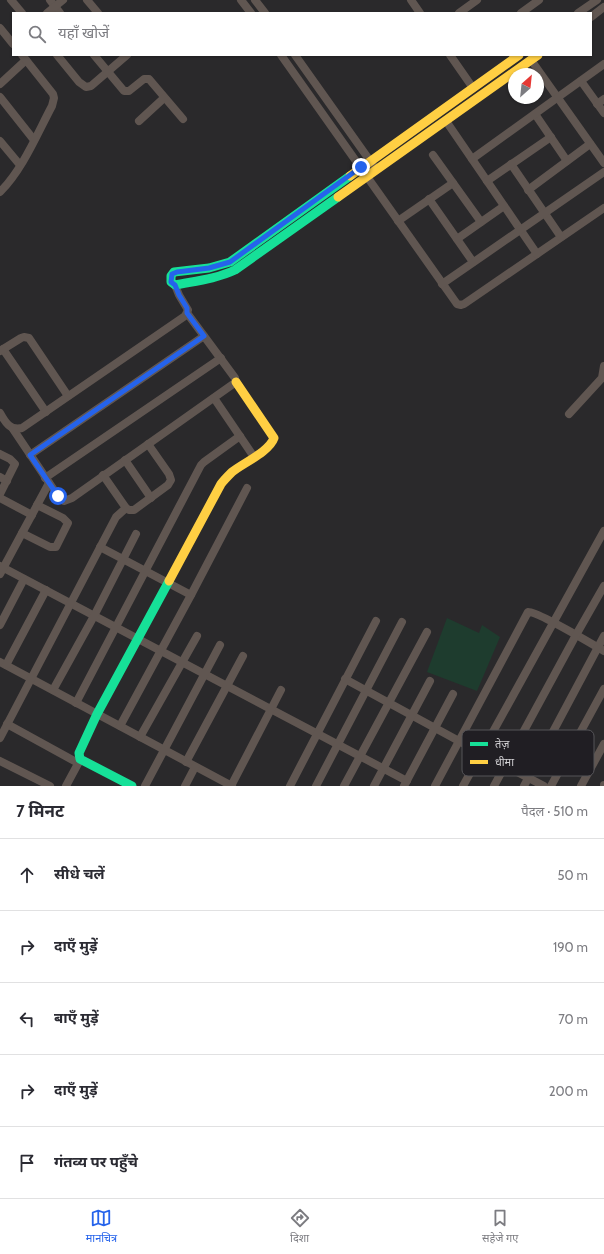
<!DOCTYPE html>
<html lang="hi">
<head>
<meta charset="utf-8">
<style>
  :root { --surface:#fff; --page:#f2f2f3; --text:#2b2b33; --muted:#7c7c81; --line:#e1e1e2; --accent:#2563eb }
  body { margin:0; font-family:Cabin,"Noto Sans Devanagari",sans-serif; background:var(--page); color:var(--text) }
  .compass { position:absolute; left:508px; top:68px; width:36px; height:36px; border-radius:50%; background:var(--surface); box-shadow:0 1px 3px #0004; rotate:27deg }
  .stop { position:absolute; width:12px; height:12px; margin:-9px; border:3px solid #2563eb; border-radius:50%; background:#fff }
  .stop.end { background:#2563eb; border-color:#fff; box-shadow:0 1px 4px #0008 }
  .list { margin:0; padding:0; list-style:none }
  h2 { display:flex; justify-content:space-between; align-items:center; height:52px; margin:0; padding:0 16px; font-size:17px }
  h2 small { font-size:13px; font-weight:400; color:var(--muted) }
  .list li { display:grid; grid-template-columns:26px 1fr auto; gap:12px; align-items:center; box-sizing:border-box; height:72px; padding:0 16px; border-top:1px solid var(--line) }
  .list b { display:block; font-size:15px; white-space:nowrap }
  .list em { font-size:13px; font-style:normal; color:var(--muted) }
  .icon { flex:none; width:22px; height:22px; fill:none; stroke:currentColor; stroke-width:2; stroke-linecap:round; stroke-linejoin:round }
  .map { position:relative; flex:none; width:604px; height:786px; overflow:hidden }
  .search { position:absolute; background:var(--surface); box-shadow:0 1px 3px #0004; left:12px; right:12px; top:12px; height:44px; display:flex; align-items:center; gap:10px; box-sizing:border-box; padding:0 14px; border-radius:0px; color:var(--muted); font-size:15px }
  .sheet { height:412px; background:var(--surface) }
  nav { display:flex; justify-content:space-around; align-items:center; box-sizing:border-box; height:56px; border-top:1px solid var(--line); background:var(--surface); font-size:11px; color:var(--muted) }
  nav a { display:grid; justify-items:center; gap:2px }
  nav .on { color:var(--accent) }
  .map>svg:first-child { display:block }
</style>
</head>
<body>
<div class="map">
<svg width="604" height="786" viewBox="0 0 604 786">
  <rect width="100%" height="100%" fill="#2a292b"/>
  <path fill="#1e3c2e" d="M447 618 479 633 482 625 500 637 477 691 427 672Z"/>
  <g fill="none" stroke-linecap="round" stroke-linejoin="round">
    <g stroke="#605651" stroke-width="8">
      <path d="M11 0 22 13"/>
      <path d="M50 0 60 13"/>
      <path d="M87 0 98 13"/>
      <path d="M241 0 251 13"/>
      <path d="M255 0 265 13"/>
      <path d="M411 0 420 13"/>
      <path d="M47 13 63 0"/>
      <path d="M459 13 477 0"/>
      <path d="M521 13 539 0"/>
      <path d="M578 13 597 0"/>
      <path d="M591 17 604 7"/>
      <path d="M0 28 13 44"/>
      <path d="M57 55 79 82 86 87 91 86 127 55"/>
      <path d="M94 55 124 91H129L144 79H149L183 119"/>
      <path d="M281 55 457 304 461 305 464 304 604 208"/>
      <path d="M295 55 373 165"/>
      <path d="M450 55 473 88"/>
      <path d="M531 60 604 163"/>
      <path d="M581 81 604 113"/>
      <path d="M0 84 26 60"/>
      <path d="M0 97 34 140"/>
      <path d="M597 104 604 99"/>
      <path d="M535 114 567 161"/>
      <path d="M139 121 164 98"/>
      <path d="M446 121 537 254"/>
      <path d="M0 141 20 165"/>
      <path d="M433 155 481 222"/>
      <path d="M472 159 604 64"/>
      <path d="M511 164 561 237"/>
      <path d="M487 181 551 137"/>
      <path d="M528 190 590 144"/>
      <path d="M0 192C23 169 37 134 52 106L54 98 53 94 22 55"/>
      <path d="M429 199 473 262"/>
      <path d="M398 221 453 183"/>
      <path d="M457 239 504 206"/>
      <path d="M442 284 604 172"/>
      <path d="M3 349 46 412"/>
      <path d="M0 351 21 338 24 337 29 338 68 396"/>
      <path d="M214 398 254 457"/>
      <path d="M0 413C5 422 10 431 22 428L185 316 188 310 179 295 175 285"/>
      <path d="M569 414 602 378 604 366"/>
      <path d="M13 429 58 496 64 501 72 498 236 382 235 378 187 313"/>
      <path d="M0 454 10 459 15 464 0 494"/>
      <path d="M30 455 204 336"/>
      <path d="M125 460 151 498"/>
      <path d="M103 475 126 508 129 510H134L168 485 171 480 169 474 148 444"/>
      <path d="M0 477 7 481"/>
      <path d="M45 478 221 358"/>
      <path d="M0 498 32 515"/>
      <path d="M22 533 50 547H56L68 523 63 518 37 505"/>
      <path d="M100 547 191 595"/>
      <path d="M0 566 407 781"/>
      <path d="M0 574 49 483"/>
      <path d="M0 625 24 579"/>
      <path d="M0 662 232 786"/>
      <path d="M6 665 46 590"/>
      <path d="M345 679 481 753 544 786"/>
      <path d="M53 690 94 616 136 534"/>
      <path d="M76 703 201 465 204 462 240 436"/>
      <path d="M7 724 78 763"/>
      <path d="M120 726 191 595 247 488"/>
      <path d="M140 737 197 636"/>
      <path d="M0 738 116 517 126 508"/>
      <path d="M0 761 50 786"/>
      <path d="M186 762 243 656"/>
      <path d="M66 786 80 760"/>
      <path d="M145 786 220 645"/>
      <path d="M185 786 195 767"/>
      <path d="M231 786 281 690"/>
      <path d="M290 786 376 621"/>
      <path d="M316 786 402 622"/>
      <path d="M344 786 427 632"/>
      <path d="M374 786 430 681"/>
      <path d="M404 786 453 694"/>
      <path d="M435 786 528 612C537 611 592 644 604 651"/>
      <path d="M463 786 604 531"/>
      <path d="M494 786 576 635 604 586"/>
      <path d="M524 786 604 636"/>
      <path d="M551 786 604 689"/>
      <path d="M581 786 604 744"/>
      <path d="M604 786V785"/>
    </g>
    <g stroke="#16e098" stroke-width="9">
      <path d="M338 197 235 270C216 279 195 281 175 285L171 282V276L174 272 209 268 230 262 350 176"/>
      <path d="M132 786 80 759 79 753 97 714 169 581"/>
    </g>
    <g stroke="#ffcf43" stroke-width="9">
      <path d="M350 176 519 55"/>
      <path d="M338 197 538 55"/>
      <path d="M169 581 221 484C224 480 228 476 232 472 243 463 269 452 274 438L236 382"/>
    </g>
  </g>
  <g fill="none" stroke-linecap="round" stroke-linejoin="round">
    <path stroke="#2563eb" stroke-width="5" d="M58 496 30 455 204 336 187 313V308L179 295 175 285 171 282 172 274 177 272 209 268 230 262 361 167"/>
  </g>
  <rect x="462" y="730" width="132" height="46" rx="6" fill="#201e23" stroke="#555458" stroke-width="1"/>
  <rect x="470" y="742" width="18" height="4" fill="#16e098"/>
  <rect x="470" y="760" width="18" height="4" fill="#ffcf43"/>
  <g font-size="11" fill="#d2d1d4">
    <text x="495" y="748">तेज़</text>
    <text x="495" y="766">धीमा</text>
  </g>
</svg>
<svg class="compass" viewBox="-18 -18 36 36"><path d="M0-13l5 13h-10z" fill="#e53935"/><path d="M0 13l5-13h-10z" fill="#7c7c81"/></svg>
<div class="stop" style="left:58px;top:496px"></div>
<div class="stop end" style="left:361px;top:167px"></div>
<div class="search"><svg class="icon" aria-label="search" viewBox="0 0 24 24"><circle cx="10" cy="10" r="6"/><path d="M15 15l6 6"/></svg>यहाँ खोजें</div>
</div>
<section class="sheet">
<h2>7 मिनट<small>पैदल · 510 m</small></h2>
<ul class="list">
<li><svg class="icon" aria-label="ahead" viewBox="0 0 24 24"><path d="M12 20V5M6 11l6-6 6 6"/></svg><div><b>सीधे चलें</b></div><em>50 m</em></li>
<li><svg class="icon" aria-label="right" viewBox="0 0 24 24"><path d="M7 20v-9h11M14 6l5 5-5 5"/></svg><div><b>दाएँ मुड़ें</b></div><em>190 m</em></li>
<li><svg class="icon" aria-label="left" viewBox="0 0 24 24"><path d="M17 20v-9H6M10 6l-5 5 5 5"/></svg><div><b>बाएँ मुड़ें</b></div><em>70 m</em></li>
<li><svg class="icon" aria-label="right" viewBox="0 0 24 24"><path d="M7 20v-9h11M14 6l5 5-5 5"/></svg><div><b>दाएँ मुड़ें</b></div><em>200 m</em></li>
<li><svg class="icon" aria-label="arrive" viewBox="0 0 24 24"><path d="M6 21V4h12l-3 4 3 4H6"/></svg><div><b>गंतव्य पर पहुँचे</b></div></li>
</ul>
</section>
<nav>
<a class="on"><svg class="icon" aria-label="map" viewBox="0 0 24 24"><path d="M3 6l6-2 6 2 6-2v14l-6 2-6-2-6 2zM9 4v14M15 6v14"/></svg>मानचित्र</a>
<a><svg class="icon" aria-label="directions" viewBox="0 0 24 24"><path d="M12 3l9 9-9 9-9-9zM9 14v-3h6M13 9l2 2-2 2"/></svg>दिशा</a>
<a><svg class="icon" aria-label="saved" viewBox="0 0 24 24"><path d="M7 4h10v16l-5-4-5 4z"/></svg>सहेजे गए</a>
</nav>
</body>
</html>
